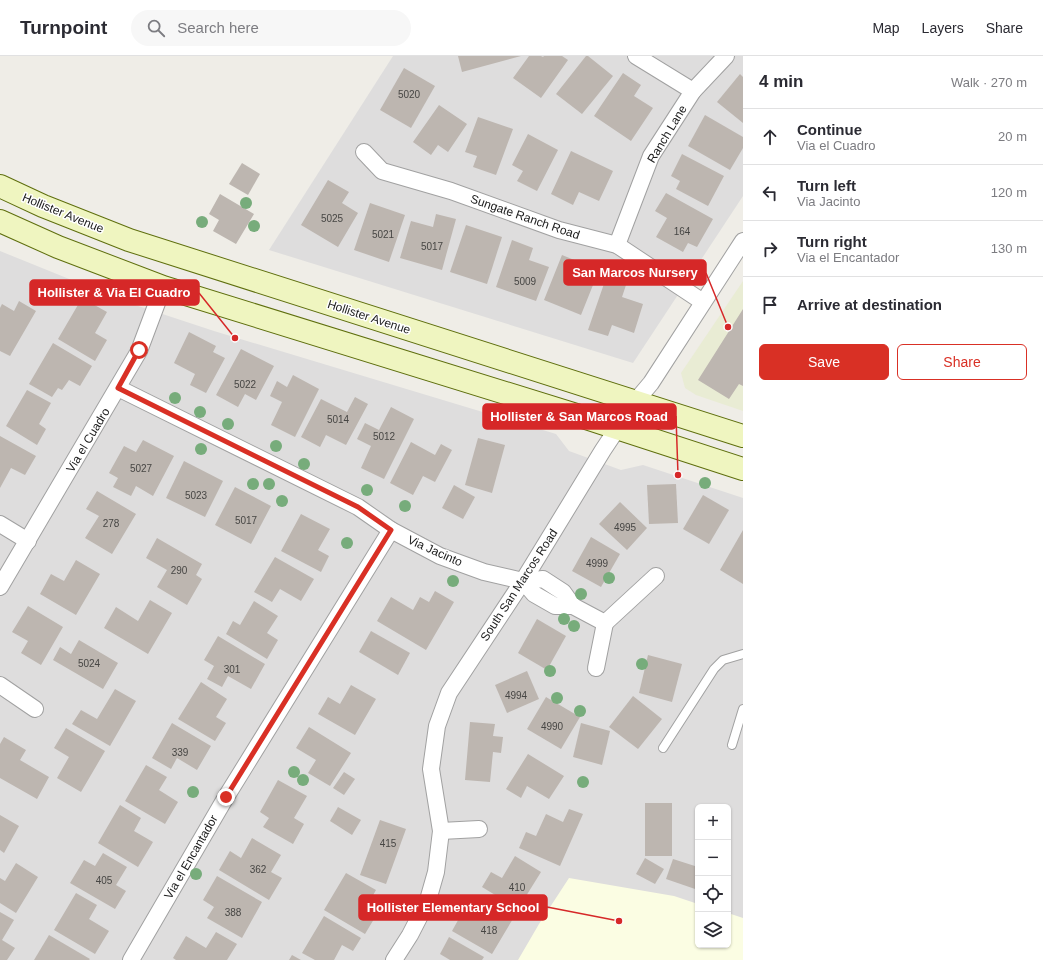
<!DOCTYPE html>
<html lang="en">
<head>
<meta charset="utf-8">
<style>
  :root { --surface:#fff; --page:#f7f7f7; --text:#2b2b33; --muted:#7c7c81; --line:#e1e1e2; --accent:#d93025 }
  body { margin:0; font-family:Arial,sans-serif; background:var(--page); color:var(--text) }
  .controls { position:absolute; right:12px; bottom:12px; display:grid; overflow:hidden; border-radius:6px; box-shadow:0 1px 3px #0004 }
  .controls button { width:36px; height:36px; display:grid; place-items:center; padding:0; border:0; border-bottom:1px solid var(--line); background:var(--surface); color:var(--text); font:20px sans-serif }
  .stop { position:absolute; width:12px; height:12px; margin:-9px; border:3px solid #d93025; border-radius:50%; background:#fff }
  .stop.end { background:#d93025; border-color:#fff; box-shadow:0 1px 4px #0008 }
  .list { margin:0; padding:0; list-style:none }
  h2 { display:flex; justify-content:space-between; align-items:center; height:52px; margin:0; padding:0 16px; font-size:17px }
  h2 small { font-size:13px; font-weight:400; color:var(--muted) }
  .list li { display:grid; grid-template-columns:26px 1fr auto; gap:12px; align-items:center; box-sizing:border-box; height:56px; padding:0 16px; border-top:1px solid var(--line) }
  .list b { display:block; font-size:15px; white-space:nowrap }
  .list p { margin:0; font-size:13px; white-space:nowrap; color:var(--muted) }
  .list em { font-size:13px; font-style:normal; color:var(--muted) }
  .actions { display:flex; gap:8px; padding:12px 16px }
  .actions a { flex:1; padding:9px 0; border:1px solid var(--accent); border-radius:6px; text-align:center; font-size:14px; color:var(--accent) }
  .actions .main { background:var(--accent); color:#fff }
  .icon { flex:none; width:22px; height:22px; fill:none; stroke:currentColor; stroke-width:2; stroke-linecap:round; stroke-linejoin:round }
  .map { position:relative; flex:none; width:743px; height:904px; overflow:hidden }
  header { display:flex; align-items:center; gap:24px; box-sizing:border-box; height:56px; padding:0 20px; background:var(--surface); border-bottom:1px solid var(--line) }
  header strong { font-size:19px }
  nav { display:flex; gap:22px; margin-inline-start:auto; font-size:14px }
  .search { width:280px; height:36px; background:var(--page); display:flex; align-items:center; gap:10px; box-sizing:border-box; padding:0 14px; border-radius:22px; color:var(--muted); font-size:15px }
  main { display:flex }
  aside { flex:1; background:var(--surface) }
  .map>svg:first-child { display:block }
</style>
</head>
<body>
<header>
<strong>Turnpoint</strong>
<div class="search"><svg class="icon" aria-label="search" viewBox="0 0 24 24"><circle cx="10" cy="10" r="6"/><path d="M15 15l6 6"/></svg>Search here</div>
<nav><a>Map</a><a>Layers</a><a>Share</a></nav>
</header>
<main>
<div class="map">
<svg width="743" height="904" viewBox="0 0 743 904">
  <rect width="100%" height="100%" fill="#efede7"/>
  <g fill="#dedddd" fill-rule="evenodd">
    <path d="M393 0H743V140L633 307 269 194Z"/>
    <path d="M0 195 126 246 214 275 556 378 569 395 621 414 643 409 743 442V904H0ZM698 751H728V889H698Z"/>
  </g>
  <path fill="#fbfde3" d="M569 822 674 840 698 848V889H728V857L743 862V904H518L539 868Z"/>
  <path fill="#e9ecd4" d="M743 225V355L696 339 685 332 681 317Z"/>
  <g fill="#bdb6b0">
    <path d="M458 0H521L462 16Z"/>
    <path d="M529 0H541L543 1 544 0H562L568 4 541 42 513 22Z"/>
    <path d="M586 0H588L613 20 582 58 556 38Z"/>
    <path d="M404 12 435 30 411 72 380 54Z"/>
    <path d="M623 17 641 29 634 40 653 52 631 85 594 60Z"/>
    <path d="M740 18 743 21V67L717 46Z"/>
    <path d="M439 49 467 68 448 96 438 89 431 99 413 86Z"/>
    <path d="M705 59 743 81V92L730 114 688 90Z"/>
    <path d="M478 61 513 73 496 119 473 111 477 100 465 96Z"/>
    <path d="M528 78 558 94 537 135 517 125 523 115 512 109Z"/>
    <path d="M571 95 613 115 599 145 579 136 573 149 551 138Z"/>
    <path d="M682 98 724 120 708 150 676 133 680 125 671 120Z"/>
    <path d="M242 107 260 118 248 139 229 128Z"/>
    <path d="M328 124 349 136 342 147 358 157 338 191 301 169Z"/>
    <path d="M666 137 713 163 697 191 688 187 683 196 656 181 667 162 655 155Z"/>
    <path d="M220 138 254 158 236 188 213 175 219 164 209 158Z"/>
    <path d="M370 147 405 159 389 206 354 194Z"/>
    <path d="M436 158 456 163 442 214 400 202 411 165 433 171Z"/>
    <path d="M466 169 502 181 487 228 450 216Z"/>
    <path d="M512 184 533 192 529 204 549 211 536 245 496 231Z"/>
    <path d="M562 199 599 214 581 259 544 244Z"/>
    <path d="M606 222 626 229 622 241 643 248 634 277 612 269 608 280 588 274Z"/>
    <path d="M82 242 107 256 95 277 107 284 95 305 58 283Z"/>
    <path d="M19 245 36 255 10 300 0 295V252L2 248 14 255Z"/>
    <path d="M743 253V330L739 328 729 343 698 324Z"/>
    <path d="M189 276 216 290 213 296 225 302 206 337 190 329 195 318 174 307Z"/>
    <path d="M53 287 92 310 80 330 69 324 62 334 58 332 52 341 29 328Z"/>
    <path d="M241 293 274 310 256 344 245 338 238 351 216 339Z"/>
    <path d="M293 319 319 333 295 381 271 369 282 346 270 340 277 325 287 331Z"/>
    <path d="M27 334 51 347 39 368 46 373 37 389 6 370Z"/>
    <path d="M355 341 368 348 346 389 326 379 320 391 301 381 321 343 347 356Z"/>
    <path d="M391 351 414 363 384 423 361 412 371 390 357 383 365 367 379 374Z"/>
    <path d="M0 380 36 400 25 419 11 412 0 432Z"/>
    <path d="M478 382 505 389 492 437 465 429Z"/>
    <path d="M143 384 174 400 153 440 136 430 131 440 113 431 118 422 109 417 124 390 136 396Z"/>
    <path d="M411 386 435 399 441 388 452 394 435 426 423 420 413 439 390 427Z"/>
    <path d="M184 405 223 425 205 461 166 442Z"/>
    <path d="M676 428 678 467 649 468 647 429Z"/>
    <path d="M454 429 475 441 463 463 442 452Z"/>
    <path d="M235 431 271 450 251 488 215 469Z"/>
    <path d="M97 435 136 458 112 498 85 482 99 460 86 453Z"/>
    <path d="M703 439 729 454 709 488 683 473Z"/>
    <path d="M620 446 647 472 627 494 599 468Z"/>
    <path d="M301 458 330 473 318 494 329 500 321 516 281 495Z"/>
    <path d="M743 474V528L720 514Z"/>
    <path d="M591 481 620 498 601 531 572 515Z"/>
    <path d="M157 482 202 508 196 519 202 523 187 549 157 531 167 514 146 502Z"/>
    <path d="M275 501 314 523 301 545 280 533 272 546 254 536Z"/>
    <path d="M76 504 100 518 76 559 40 538 51 518 64 525Z"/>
    <path d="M435 535 454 546 426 594 377 565 391 541 413 554 420 541 429 546Z"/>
    <path d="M150 544 172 557 148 598 104 572 116 551 138 565Z"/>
    <path d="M254 545 278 560 267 577 278 584 267 603 226 578 233 565 240 569Z"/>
    <path d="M28 550 63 571 41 609 21 597 28 585 12 576Z"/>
    <path d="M537 563 566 580 547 614 518 597Z"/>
    <path d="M371 575 410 597 398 619 359 596Z"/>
    <path d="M218 580 265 608 251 633 228 620 222 631 207 623 214 610 204 604Z"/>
    <path d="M79 584 118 607 103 633 53 604 60 591 71 598Z"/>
    <path d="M648 599 682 608 672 646 639 637Z"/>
    <path d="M527 615 539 643 507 657 495 629Z"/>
    <path d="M201 626 227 643 216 661 226 667 215 685 178 663Z"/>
    <path d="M351 629 376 643 355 679 318 658 328 641 340 648Z"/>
    <path d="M115 633 136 645 110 690 72 668 81 654 97 663Z"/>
    <path d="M633 640 662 663 638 693 609 671Z"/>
    <path d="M546 641 580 661 561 693 527 673Z"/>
    <path d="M470 666 495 668 493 680 503 681 501 697 493 696 490 726 465 724Z"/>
    <path d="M172 667 211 690 197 714 177 702 171 713 152 702Z"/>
    <path d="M581 667 610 675 602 709 573 701Z"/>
    <path d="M309 671 351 697 330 730 308 717 316 704 296 692Z"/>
    <path d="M66 672 105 695 81 736 57 722 69 701 54 692Z"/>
    <path d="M4 681 26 694 20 704 49 721 37 743 0 722V688Z"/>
    <path d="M528 698 564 720 549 743 527 730 521 742 506 733Z"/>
    <path d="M146 709 167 721 159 734 178 746 165 768 125 745Z"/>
    <path d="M344 716 355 723 344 739 333 732Z"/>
    <path d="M278 724 307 740 294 762 304 768 293 788 263 771 269 762 260 756Z"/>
    <rect x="645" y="747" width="27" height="53"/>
    <path d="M120 749 141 762 134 775 153 786 138 811 98 787Z"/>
    <path d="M338 751 361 764 352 779 330 765Z"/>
    <path d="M569 753 583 758 560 810 519 792 526 776 536 780 546 758 563 766Z"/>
    <path d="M0 759 19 770 4 797 0 794Z"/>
    <path d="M380 764 406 773 386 828 360 819Z"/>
    <path d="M252 782 281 799 271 816 282 822 269 844 219 814 230 795 241 802Z"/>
    <path d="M103 797 127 811 116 829 126 835 115 853 70 827 84 804 95 810Z"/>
    <path d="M515 800 541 816 518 853 482 831 491 816 502 822Z"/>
    <path d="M645 802 664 813 655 828 636 818Z"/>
    <path d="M673 803 698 811V834L666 823Z"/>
    <path d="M16 807 38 821 16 857 0 847V822L5 825Z"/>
    <path d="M346 817 376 834 363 857 374 863 365 878 324 854Z"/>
    <path d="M217 820 262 846 242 882 207 862 214 851 203 844Z"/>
    <path d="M76 837 97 849 89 863 109 875 95 898 54 874Z"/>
    <path d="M484 844 514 861 492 898 452 875 462 857 473 863Z"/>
    <path d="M0 856 14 864 2 884 15 892 7 904H0Z"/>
    <path d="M324 860 361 882 353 895 342 889 334 904H315L302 897Z"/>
    <path d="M216 876 237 888 227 904H176L173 902 186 880 206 892Z"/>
    <path d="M49 879 90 903 89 904H34Z"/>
    <path d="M449 881 484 901 482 904H450L440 898Z"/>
    <path d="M292 899 301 904H289Z"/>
  </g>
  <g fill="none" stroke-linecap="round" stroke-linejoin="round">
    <defs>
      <g id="lane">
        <path d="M732 689 743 653"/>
        <path d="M663 692 714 613 723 604 743 598"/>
      </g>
      <g id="street">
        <path d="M636 0 693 35"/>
        <path d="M364 96 382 115 451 135 559 174 617 189 703 246"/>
        <path d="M617 189 651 100 693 35 726 0"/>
        <path d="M118 332 358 451 391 474 440 500 484 516 523 525 543 523 563 536 573 550H555L534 538 523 525"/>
        <path d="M0 468 28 485"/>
        <path d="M0 531 139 295 163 231"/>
        <path d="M573 550 605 567 596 612"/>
        <path d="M605 567 656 520"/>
        <path d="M0 629 35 653"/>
        <path d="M441 775 479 773"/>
        <path d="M131 904 226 741 391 474"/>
        <path d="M394 904 410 879 428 844 436 816 441 775 431 713 437 670 449 637 523 525 603 394 635 346 651 327 743 185"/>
      </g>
      <g id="secondary">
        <path d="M0 130 43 150 129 184 743 380"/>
        <path d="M0 165 58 191 163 231 586 362 743 413"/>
      </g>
    </defs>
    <use href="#lane" stroke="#a1a1a1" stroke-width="10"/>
    <use href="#street" stroke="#a1a1a1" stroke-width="18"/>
    <use href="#secondary" stroke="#5f6f0e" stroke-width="24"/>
    <use href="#lane" stroke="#fff" stroke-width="8"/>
    <use href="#street" stroke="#fff" stroke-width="16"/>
    <use href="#secondary" stroke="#eff5c0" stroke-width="22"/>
  </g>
  <g fill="#77ac7b">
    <circle cx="246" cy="147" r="6"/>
    <circle cx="202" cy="166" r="6"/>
    <circle cx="254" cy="170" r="6"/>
    <circle cx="175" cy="342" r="6"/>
    <circle cx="200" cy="356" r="6"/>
    <circle cx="228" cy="368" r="6"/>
    <circle cx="276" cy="390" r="6"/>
    <circle cx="201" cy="393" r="6"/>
    <circle cx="304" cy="408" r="6"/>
    <circle cx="705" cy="427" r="6"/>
    <circle cx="253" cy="428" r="6"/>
    <circle cx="269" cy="428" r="6"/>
    <circle cx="367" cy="434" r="6"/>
    <circle cx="282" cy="445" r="6"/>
    <circle cx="405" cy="450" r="6"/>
    <circle cx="347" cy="487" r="6"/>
    <circle cx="609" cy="522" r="6"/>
    <circle cx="453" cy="525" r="6"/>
    <circle cx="581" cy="538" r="6"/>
    <circle cx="564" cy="563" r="6"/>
    <circle cx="574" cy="570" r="6"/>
    <circle cx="642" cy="608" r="6"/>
    <circle cx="550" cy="615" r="6"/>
    <circle cx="557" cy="642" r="6"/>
    <circle cx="580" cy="655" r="6"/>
    <circle cx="294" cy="716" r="6"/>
    <circle cx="303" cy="724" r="6"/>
    <circle cx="583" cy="726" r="6"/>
    <circle cx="193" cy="736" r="6"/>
    <circle cx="196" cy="818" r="6"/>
  </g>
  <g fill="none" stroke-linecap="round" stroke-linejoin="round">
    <path stroke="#d93025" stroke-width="5" d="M139 294 118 332 358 451 391 474 226 741"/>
  </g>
  <g text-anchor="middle" stroke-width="3" stroke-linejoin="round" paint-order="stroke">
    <g font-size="10" fill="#474644">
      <text x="409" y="42">5020</text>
      <text x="332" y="166">5025</text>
      <text x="682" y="179">164</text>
      <text x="383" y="182">5021</text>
      <text x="432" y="194">5017</text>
      <text x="525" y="229">5009</text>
      <text x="245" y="332">5022</text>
      <text x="338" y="367">5014</text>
      <text x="384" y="384">5012</text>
      <text x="141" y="416">5027</text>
      <text x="196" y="443">5023</text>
      <text x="246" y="468">5017</text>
      <text x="111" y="471">278</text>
      <text x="625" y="475">4995</text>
      <text x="597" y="511">4999</text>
      <text x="179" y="518">290</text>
      <text x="89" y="611">5024</text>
      <text x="232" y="617">301</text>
      <text x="516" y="643">4994</text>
      <text x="552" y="674">4990</text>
      <text x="180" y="700">339</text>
      <text x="388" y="791">415</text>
      <text x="258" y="817">362</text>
      <text x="104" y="828">405</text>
      <text x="517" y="835">410</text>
      <text x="233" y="860">388</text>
      <text x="489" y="878">418</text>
    </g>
    <g font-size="12" fill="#202020" stroke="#fff">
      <text transform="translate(667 78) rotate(-59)" y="4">Ranch Lane</text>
      <text transform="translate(63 157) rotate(22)" y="4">Hollister Avenue</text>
      <text transform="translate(525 161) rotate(19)" y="4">Sungate Ranch Road</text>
      <text transform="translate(369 261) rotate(18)" y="4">Hollister Avenue</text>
      <text transform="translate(88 384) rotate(-59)" y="4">Via el Cuadro</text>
      <text transform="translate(435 495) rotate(24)" y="4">Via Jacinto</text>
      <text transform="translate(519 529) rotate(-57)" y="4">South San Marcos Road</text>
      <text transform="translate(191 801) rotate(-60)" y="4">Via el Encantador</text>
    </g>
  </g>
  <path fill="none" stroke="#d62828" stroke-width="1.5" d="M728 271L706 217M235 282L199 237M678 419L676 360M619 865L547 851"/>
  <g fill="#d62828" stroke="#fff" stroke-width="1.5">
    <circle cx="728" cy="271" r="4"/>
    <circle cx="235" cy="282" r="4"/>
    <circle cx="678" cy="419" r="4"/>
    <circle cx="619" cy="865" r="4"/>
  </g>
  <g fill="#d62828" stroke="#d62828" stroke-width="1.5">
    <rect x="564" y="204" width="142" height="25" rx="4"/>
    <rect x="30" y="224" width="169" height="25" rx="4"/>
    <rect x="483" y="348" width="193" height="25" rx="4"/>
    <rect x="359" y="839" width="188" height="25" rx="4"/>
  </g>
  <g font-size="13" text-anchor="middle" font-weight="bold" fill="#fff">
    <text x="635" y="221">San Marcos Nursery</text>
    <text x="114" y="241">Hollister &amp; Via El Cuadro</text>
    <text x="579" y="365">Hollister &amp; San Marcos Road</text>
    <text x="453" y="856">Hollister Elementary School</text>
  </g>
</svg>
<div class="controls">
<button>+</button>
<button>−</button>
<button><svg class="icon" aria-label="locate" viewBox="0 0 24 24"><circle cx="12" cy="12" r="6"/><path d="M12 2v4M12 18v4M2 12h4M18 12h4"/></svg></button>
<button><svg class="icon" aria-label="layers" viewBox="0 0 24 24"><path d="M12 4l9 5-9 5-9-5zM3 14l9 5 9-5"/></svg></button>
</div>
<div class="stop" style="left:139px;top:294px"></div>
<div class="stop end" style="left:226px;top:741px"></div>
</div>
<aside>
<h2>4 min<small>Walk · 270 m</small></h2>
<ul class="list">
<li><svg class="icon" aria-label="ahead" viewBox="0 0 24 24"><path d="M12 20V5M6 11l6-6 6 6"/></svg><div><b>Continue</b><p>Via el Cuadro</p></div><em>20 m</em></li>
<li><svg class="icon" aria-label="left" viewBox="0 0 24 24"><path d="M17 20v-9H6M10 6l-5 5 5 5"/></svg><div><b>Turn left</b><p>Via Jacinto</p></div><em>120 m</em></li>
<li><svg class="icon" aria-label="right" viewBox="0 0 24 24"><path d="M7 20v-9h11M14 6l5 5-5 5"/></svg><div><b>Turn right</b><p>Via el Encantador</p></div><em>130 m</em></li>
<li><svg class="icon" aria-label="arrive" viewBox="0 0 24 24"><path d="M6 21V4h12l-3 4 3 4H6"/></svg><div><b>Arrive at destination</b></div></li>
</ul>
<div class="actions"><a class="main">Save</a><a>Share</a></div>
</aside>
</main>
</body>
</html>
